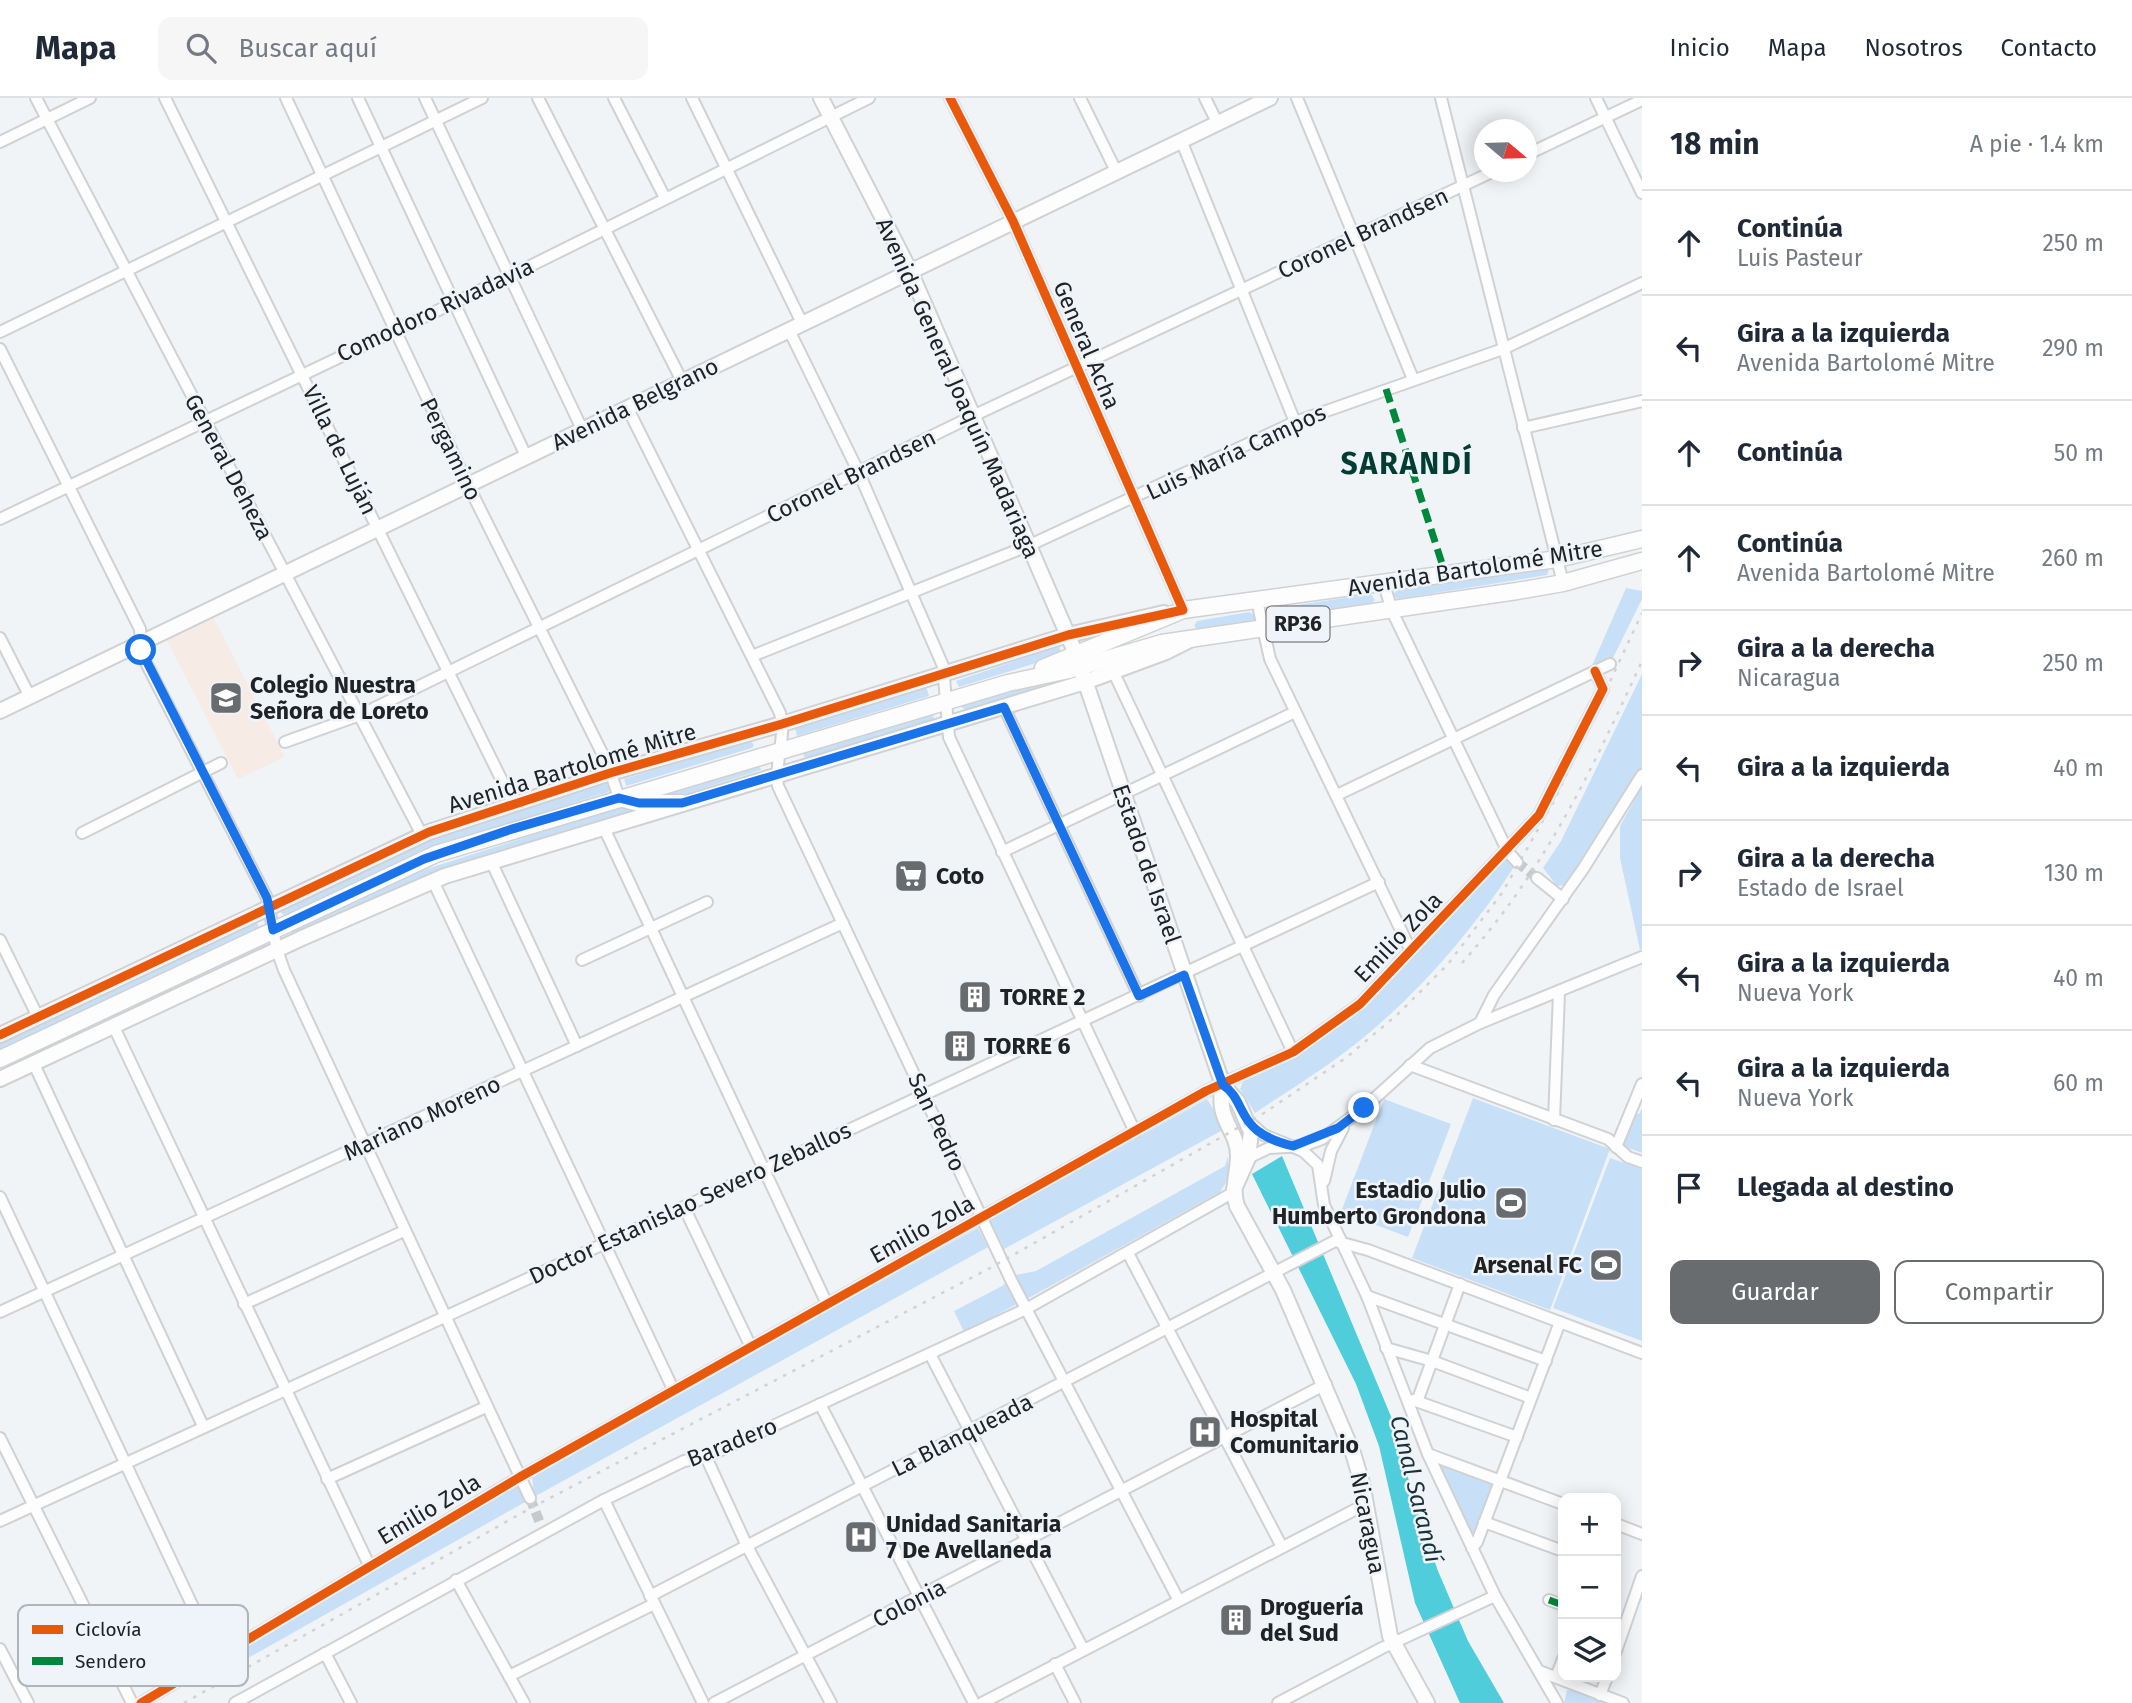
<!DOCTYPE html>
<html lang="es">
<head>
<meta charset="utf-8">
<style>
  :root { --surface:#fff; --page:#f6f6f7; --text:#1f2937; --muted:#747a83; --line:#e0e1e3; --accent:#696c6e }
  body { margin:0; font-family:"Fira Sans",sans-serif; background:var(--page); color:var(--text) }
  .controls { position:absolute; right:21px; bottom:21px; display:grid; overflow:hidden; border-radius:14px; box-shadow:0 4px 18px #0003 }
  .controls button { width:63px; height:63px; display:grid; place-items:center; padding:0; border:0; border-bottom:2px solid var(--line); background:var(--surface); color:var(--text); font:35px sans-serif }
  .compass { position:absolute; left:1474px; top:21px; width:63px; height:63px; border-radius:50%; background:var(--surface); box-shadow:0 4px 18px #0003; rotate:109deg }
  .stop { position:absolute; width:21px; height:21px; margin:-16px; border:5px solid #1a73e8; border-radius:50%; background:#fff }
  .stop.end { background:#1a73e8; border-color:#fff; box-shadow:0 2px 7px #0008 }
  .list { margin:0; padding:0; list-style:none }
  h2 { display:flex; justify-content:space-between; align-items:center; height:91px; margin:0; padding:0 28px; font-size:30px }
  h2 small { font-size:23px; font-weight:400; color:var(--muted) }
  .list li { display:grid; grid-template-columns:46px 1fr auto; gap:21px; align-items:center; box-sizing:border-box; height:105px; padding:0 28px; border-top:2px solid var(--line) }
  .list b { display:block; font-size:26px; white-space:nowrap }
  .list p { margin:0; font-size:23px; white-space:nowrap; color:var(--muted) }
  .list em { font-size:23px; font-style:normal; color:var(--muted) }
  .actions { display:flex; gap:14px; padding:21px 28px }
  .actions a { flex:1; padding:16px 0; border:2px solid var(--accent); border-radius:14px; text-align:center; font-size:24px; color:var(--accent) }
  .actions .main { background:var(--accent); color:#fff }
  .icon { flex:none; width:38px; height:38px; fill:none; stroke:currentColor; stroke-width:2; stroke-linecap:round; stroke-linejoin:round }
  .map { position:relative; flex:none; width:1642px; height:1605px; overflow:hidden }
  header { display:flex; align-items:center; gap:42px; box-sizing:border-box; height:98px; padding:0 35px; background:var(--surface); border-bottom:2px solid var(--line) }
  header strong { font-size:33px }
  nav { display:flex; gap:38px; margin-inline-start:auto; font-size:24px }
  .search { width:490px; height:63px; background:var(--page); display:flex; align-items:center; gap:18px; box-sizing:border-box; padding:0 24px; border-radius:14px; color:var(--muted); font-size:26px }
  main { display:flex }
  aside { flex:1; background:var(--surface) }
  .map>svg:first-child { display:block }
</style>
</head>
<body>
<header>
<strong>Mapa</strong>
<div class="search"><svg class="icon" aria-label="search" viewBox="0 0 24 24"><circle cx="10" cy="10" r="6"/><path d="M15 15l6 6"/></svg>Buscar aquí</div>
<nav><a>Inicio</a><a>Mapa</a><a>Nosotros</a><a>Contacto</a></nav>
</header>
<main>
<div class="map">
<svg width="1642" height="1605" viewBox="0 0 1642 1605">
  <rect width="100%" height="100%" fill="#f1f4f7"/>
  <path fill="#f7ebe6" d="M213 518 285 659 238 681 166 541Z"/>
  <g fill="#c8e0f7">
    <path d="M1545 469 1549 472 1547 477 1398 501 1392 498 1397 492Z"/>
    <path d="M1626 490 1642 493V501L1612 562 1590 572Z"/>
    <path d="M1371 496 1375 502 1371 506 1274 520 1268 516 1270 511Z"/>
    <path d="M1249 514 1256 518 1254 524 1199 533 1194 528 1197 523Z"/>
    <path d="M1059 548 1062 557 959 589 956 583Z"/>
    <path d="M1642 576V671L1635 677 1567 787 1557 788 1543 770 1561 743Z"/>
    <path d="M1066 578 1067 581 966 612 960 608Z"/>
    <path d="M926 588 929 598 797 638 795 630Z"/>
    <path d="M933 616 934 621 805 660 803 655Z"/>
    <path d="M750 643 754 647 752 650 626 688 624 681Z"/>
    <path d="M759 666 761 672 663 703 638 701Z"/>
    <path d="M606 682 610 691 608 694 425 751 284 817 280 814 281 811 423 743Z"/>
    <path d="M1642 689V851L1640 852 1620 760V728Z"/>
    <path d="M617 710 647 711 295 839 292 837V833L417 774Z"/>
    <path d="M1505 761 1514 769C1474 830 1426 887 1369 935 1334 965 1294 989 1255 1015L1240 991 1243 984 1300 956 1362 911Z"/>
    <path d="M256 822 259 829 0 951V943Z"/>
    <path d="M266 845 268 851 0 976V971Z"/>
    <path d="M1473 1000 1610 1051 1550 1212 1412 1160Z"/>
    <path d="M1207 1001 1218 1019 1221 1033 1004 1151 990 1122Z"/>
    <path d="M1384 1001 1451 1026 1408 1139 1341 1114Z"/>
    <path d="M1642 1010V1055L1623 1048 1635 1015 1639 1016Z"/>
    <path d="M1228 1058 1229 1080 1220 1094 1027 1201 1016 1177 1036 1173 1225 1068Z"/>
    <path d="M1610 1060 1642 1071V1243L1553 1210Z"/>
    <path d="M978 1130 988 1149 534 1399 532 1377Z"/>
    <path d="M1006 1181 1017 1206 964 1234 954 1213 1004 1187Z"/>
    <path d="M1439 1366 1493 1385 1494 1389 1474 1439 1439 1371Z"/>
    <path d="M516 1386 527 1403 225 1573 220 1565Z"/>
    <path d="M1567 1592 1573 1593 1607 1605H1564Z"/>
  </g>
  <path fill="#4fcdda" d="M1282 1058 1395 1328 1414 1403 1438 1473 1468 1543 1504 1605H1460L1415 1505 1379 1348 1356 1286 1252 1076Z"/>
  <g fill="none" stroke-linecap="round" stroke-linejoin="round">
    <g stroke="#c7cacd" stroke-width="10" stroke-dasharray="10 5" stroke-linecap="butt">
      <path d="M1517 764 1537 780"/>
      <path d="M530 1400 540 1425"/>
    </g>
    <defs>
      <g id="street">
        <path d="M36 0 422 737"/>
        <path d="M165 0 513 705"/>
        <path d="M286 0 468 387 608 667 619 700"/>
        <path d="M358 0 526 358"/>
        <path d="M425 0 582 331"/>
        <path d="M538 0 682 283"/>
        <path d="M614 0 665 100"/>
        <path d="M692 0 802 225"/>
        <path d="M950 0 1013 123 1183 512"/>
        <path d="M1080 0 1116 73"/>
        <path d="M1205 0 1217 24"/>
        <path d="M1297 0 1413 281"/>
        <path d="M1441 0 1563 485"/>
        <path d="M1596 0 1642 95"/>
        <path d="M1181 42 1295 324"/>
        <path d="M0 44 90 0"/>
        <path d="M1526 57 1642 2"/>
        <path d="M789 232 859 375 943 568 949 639 1135 1034"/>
        <path d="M0 234 482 0"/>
        <path d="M0 251 140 531 142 557 267 800 277 852 284 872 530 1400"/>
        <path d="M628 311 780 615C787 638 774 664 778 688L1011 1182 1178 1501"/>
        <path d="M1523 330 1642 303"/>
        <path d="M0 421 508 179 869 0"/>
        <path d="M1384 486 1392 513 1508 754 1517 764"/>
        <path d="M1257 503 1270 561 1411 853"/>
        <path d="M0 540 30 599"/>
        <path d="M752 558 1030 447 1295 324 1503 251 1642 185"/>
        <path d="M1114 575 1293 954"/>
        <path d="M1004 609 1139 898"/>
        <path d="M285 644 360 617 975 317 1492 74"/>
        <path d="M1337 697 1610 566"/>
        <path d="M604 730 827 1206"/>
        <path d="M82 735 221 665"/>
        <path d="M1002 754 1295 614"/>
        <path d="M491 763 577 948"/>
        <path d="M1537 780 1563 801"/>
        <path d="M433 783 673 1291"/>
        <path d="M0 842 38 919"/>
        <path d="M582 862 707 804"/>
        <path d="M1480 925 1642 859"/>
        <path d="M113 927 370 1469"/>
        <path d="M33 964 203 1328"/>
        <path d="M1410 967 1608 1041 1628 1059 1642 1064"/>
        <path d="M1554 1022 1559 895"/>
        <path d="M1249 1024 1264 1037 1303 1053 1318 1067 1324 1107 1367 1198 1428 1356 1495 1498 1557 1605"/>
        <path d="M1616 1049 1642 986"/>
        <path d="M1248 1060 1269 1050 1303 1048 1322 1041 1364 1010 1430 950 1480 925 1494 897 1583 771 1642 677"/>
        <path d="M1324 1083 1331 1053 1343 1030"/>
        <path d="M0 1099 217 1560"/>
        <path d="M684 1109 750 1247"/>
        <path d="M1128 1155 1282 1449"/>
        <path d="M1367 1198 1546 1263"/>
        <path d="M244 1206 404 1133"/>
        <path d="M0 1214 843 825"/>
        <path d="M1386 1250 1432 1263 1531 1300"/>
        <path d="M930 1256 1083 1551"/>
        <path d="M1418 1301 1460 1186"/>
        <path d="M1413 1302 1517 1339"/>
        <path d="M820 1306 974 1605"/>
        <path d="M0 1340 132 1605"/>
        <path d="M1428 1356 1563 1406"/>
        <path d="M706 1359 747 1448 831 1605"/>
        <path d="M327 1381 486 1309"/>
        <path d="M604 1402 703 1605"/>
        <path d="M0 1423 684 1109 1379 784"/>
        <path d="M1484 1424 1563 1453"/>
        <path d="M1616 1426 1642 1436"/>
        <path d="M1472 1450 1477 1444 1560 1224"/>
        <path d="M456 1482 524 1605"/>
        <path d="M650 1498 1335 1143 1368 1152 1642 1255"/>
        <path d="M1549 1502 1563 1507"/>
        <path d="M0 1551 28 1605"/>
        <path d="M1616 1553 1642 1478"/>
        <path d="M325 1555 351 1605"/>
        <path d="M1055 1566 1075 1605"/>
        <path d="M1539 1573 1623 1605"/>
        <path d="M509 1578 654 1506"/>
        <path d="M1556 1579 1563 1561"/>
        <path d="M1600 1597 1607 1579"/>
        <path d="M141 1605 520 1379 1206 993 1293 954 1360 906 1539 717 1603 591 1595 573"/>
        <path d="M235 1605 604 1402 684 1363 706 1359 1026 1211 1234 1094"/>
        <path d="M714 1605 1326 1286"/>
        <path d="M982 1605 1366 1406"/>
        <path d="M1278 1605 1382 1550 1495 1498"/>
      </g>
      <g id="secondary">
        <path d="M821 0 910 173 1076 556 1219 976 1223 987 1238 1004 1251 1034 1248 1060 1234 1091"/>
        <path d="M0 613 1270 0"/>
        <path d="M0 937 429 734 610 675 782 626 1068 537 1164 515"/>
        <path d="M0 981 302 840 445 778 1085 584 1166 554 1188 543"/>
        <path d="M1223 987C1215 1023 1238 1031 1238 1058 1238 1075 1231 1090 1237 1108L1283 1192 1353 1355 1362 1385 1390 1538 1427 1605"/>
      </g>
      <g id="primary">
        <path d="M1043 570 1183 512 1557 461 1642 441"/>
        <path d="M619 700 639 705H682"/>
        <path d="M0 961 436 756 1008 585 1069 572 1162 545 1517 493 1563 485 1642 463"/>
      </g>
    </defs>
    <use href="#street" stroke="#cfd1d3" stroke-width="14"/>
    <use href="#secondary" stroke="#cfd1d3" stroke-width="18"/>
    <use href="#primary" stroke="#cfd1d3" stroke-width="19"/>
    <use href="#street" stroke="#fdfdfe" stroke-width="10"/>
    <use href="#secondary" stroke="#fdfdfe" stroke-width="14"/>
    <use href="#primary" stroke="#fdfdfe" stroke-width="16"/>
    <g stroke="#d2d2d3" stroke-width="2.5" stroke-dasharray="3.5 7" stroke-linecap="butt">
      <path d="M1462 865C1544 773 1591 674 1642 563"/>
      <path d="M184 1605 529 1411 992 1169 1264 1015 1347 959 1398 916 1448 866 1502 795 1555 701 1642 515"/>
    </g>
    <g stroke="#00873e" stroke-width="7" stroke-dasharray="14 7" stroke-linecap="butt">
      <path d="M1386 291 1446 478"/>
      <path d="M1549 1502 1563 1507"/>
    </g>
    <defs>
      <g id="cycleway">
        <path d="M0 937 429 734 610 675 782 626 1068 537 1183 512 1013 123 950 0"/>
        <path d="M141 1605 520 1379 1206 993 1293 954 1360 906 1539 717 1603 591 1595 573"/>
      </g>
    </defs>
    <use href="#cycleway" stroke="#eef4fa" stroke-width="13"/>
    <use href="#cycleway" stroke="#e8590c" stroke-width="9"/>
  </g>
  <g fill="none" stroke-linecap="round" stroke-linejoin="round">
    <path stroke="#1a73e8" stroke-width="9" d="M141 552 267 800 273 832 424 761 509 732 619 700 639 705H682L1004 609 1139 898 1184 877 1223 987C1237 996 1239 1011 1249 1024 1259 1038 1277 1044 1293 1048L1338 1030 1364 1010"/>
  </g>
  <defs>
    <symbol id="school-square" viewBox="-11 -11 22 22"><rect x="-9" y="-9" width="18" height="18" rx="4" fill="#696c6e" stroke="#eef4fa"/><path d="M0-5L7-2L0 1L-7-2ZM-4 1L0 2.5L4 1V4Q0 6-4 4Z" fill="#fff"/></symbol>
    <symbol id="supermarket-square" viewBox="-11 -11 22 22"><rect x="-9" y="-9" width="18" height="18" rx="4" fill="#696c6e" stroke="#eef4fa"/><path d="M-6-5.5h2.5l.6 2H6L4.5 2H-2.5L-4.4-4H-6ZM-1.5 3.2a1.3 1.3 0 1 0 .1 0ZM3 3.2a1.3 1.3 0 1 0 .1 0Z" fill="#fff"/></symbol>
    <symbol id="building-square" viewBox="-11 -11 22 22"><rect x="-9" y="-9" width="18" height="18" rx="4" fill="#696c6e" stroke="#eef4fa"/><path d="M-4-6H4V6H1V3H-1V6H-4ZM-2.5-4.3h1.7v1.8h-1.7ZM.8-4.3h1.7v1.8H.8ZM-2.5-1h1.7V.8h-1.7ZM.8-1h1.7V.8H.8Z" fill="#fff"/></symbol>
    <symbol id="stadium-square" viewBox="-11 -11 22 22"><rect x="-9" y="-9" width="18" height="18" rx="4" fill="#696c6e" stroke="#eef4fa"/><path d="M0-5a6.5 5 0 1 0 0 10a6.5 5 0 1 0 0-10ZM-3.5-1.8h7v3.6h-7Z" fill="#fff"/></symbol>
    <symbol id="hospital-square" viewBox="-11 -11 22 22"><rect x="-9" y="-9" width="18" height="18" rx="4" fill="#696c6e" stroke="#eef4fa"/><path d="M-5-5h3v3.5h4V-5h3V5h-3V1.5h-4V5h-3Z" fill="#fff"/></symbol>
  </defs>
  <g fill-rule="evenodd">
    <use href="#school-square" x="207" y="581" width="38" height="38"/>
    <use href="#supermarket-square" x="892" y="759" width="38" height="38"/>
    <use href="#building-square" x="956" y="880" width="38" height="38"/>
    <use href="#building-square" x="941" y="929" width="38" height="38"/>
    <use href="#stadium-square" x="1492" y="1086" width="38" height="38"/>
    <use href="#stadium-square" x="1587" y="1148" width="38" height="38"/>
    <use href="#hospital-square" x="1186" y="1315" width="38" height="38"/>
    <use href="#hospital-square" x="842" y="1420" width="38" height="38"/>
    <use href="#building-square" x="1217" y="1503" width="38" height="38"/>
  </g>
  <g text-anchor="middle" stroke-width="5" stroke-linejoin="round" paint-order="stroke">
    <rect fill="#eef4fa" stroke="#5e6164" stroke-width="2" x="1266.5" y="508.5" width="63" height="35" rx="5"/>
    <g font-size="21" font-weight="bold" fill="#202224">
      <text x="1298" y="533">RP36</text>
    </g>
    <g font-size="23" fill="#202224" stroke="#eef4fa">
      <text transform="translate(1363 135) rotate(-25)" y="8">Coronel Brandsen</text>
      <text transform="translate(435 212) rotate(-25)" y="8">Comodoro Rivadavia</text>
      <text transform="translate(1087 247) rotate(67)" y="8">General Acha</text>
      <text transform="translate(958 290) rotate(66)" y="8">Avenida General Joaquín Madariaga</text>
      <text transform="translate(635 306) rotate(-26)" y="8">Avenida Belgrano</text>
      <text transform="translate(451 351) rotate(64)" y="8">Pergamino</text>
      <text transform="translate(340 352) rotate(64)" y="8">Villa de Luján</text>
      <text transform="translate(1236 354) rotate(-25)" y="8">Luis María Campos</text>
      <text transform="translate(229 369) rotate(62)" y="8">General Deheza</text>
      <text transform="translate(851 378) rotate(-26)" y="8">Coronel Brandsen</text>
      <text transform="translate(1475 470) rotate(-9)" y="8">Avenida Bartolomé Mitre</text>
      <text transform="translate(572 670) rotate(-17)" y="8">Avenida Bartolomé Mitre</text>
      <text transform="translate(1147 766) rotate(71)" y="8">Estado de Israel</text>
      <text transform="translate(1398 839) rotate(-46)" y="8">Emilio Zola</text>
      <text transform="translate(422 1020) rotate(-25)" y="8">Mariano Moreno</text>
      <text transform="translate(937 1024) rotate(65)" y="8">San Pedro</text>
      <text transform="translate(690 1105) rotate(-25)" y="8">Doctor Estanislao Severo Zeballos</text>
      <text transform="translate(922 1131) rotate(-29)" y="8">Emilio Zola</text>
      <text transform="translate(962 1337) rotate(-27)" y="8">La Blanqueada</text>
      <text transform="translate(732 1344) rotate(-22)" y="8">Baradero</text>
      <text transform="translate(429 1411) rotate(-31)" y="8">Emilio Zola</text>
      <text transform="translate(1368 1425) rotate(79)" y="8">Nicaragua</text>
      <text transform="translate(909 1505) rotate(-27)" y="8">Colonia</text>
    </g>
    <g font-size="23" font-weight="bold" fill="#202224" stroke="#eef4fa" text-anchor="start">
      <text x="250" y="595">Colegio Nuestra<tspan x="250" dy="26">Señora de Loreto</tspan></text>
      <text x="936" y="786">Coto</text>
      <text x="1000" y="907">TORRE 2</text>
      <text x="984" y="956">TORRE 6</text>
      <text x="1486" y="1100" text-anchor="end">Estadio Julio<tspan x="1486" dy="26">Humberto Grondona</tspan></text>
      <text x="1582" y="1175" text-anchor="end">Arsenal FC</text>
      <text x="1230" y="1329">Hospital<tspan x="1230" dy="26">Comunitario</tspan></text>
      <text x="886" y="1434">Unidad Sanitaria<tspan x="886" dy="26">7 De Avellaneda</tspan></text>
      <text x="1260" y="1517">Droguería<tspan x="1260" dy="26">del Sud</tspan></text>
    </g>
    <g font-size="24" font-style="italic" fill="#1a3236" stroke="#eef4fa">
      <text transform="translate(1416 1391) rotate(76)" y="8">Canal Sarandí</text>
    </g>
    <g font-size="30" font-weight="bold" letter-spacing="2" fill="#033d31" stroke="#eef4fa">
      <text x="1407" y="376">SARANDÍ</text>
    </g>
  </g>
  <rect x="18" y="1507" width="230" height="81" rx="10" fill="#eef4fa" stroke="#b0b5ba" stroke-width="2"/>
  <rect x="32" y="1527" width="31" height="9" fill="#e8590c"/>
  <rect x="32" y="1559" width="31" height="8" fill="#00873e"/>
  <g font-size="19" fill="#202224">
    <text x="75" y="1538">Ciclovía</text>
    <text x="75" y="1570">Sendero</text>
  </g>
</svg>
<div class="controls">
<button>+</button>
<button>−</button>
<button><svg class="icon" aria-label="layers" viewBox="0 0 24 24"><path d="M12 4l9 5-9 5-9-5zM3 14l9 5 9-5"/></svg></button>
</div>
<svg class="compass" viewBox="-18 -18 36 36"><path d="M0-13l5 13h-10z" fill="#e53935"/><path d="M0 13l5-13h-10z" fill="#747a83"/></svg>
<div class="stop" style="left:141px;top:552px"></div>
<div class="stop end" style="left:1364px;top:1010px"></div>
</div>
<aside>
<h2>18 min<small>A pie · 1.4 km</small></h2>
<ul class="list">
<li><svg class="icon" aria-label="ahead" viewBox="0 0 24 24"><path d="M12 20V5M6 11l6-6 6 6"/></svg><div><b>Continúa</b><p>Luis Pasteur</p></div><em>250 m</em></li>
<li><svg class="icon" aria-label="left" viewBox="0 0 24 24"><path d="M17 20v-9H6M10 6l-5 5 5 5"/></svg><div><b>Gira a la izquierda</b><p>Avenida Bartolomé Mitre</p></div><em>290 m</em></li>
<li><svg class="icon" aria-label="ahead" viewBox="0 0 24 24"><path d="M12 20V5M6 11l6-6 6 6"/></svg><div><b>Continúa</b></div><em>50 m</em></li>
<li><svg class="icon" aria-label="ahead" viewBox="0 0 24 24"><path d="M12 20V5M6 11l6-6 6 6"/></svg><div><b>Continúa</b><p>Avenida Bartolomé Mitre</p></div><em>260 m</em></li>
<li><svg class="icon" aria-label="right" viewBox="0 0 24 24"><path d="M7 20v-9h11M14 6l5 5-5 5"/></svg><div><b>Gira a la derecha</b><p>Nicaragua</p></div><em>250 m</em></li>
<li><svg class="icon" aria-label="left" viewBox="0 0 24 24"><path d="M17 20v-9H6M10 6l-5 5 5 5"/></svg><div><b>Gira a la izquierda</b></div><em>40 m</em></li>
<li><svg class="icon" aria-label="right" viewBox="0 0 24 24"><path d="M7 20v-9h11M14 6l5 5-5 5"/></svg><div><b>Gira a la derecha</b><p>Estado de Israel</p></div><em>130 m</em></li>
<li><svg class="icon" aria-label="left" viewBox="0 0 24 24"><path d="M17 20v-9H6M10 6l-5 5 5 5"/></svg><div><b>Gira a la izquierda</b><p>Nueva York</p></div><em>40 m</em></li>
<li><svg class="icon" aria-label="left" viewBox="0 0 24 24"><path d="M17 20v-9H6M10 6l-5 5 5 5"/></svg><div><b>Gira a la izquierda</b><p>Nueva York</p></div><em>60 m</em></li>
<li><svg class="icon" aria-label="arrive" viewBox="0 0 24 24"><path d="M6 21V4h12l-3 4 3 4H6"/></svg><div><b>Llegada al destino</b></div></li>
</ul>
<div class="actions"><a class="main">Guardar</a><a>Compartir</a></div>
</aside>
</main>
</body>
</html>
